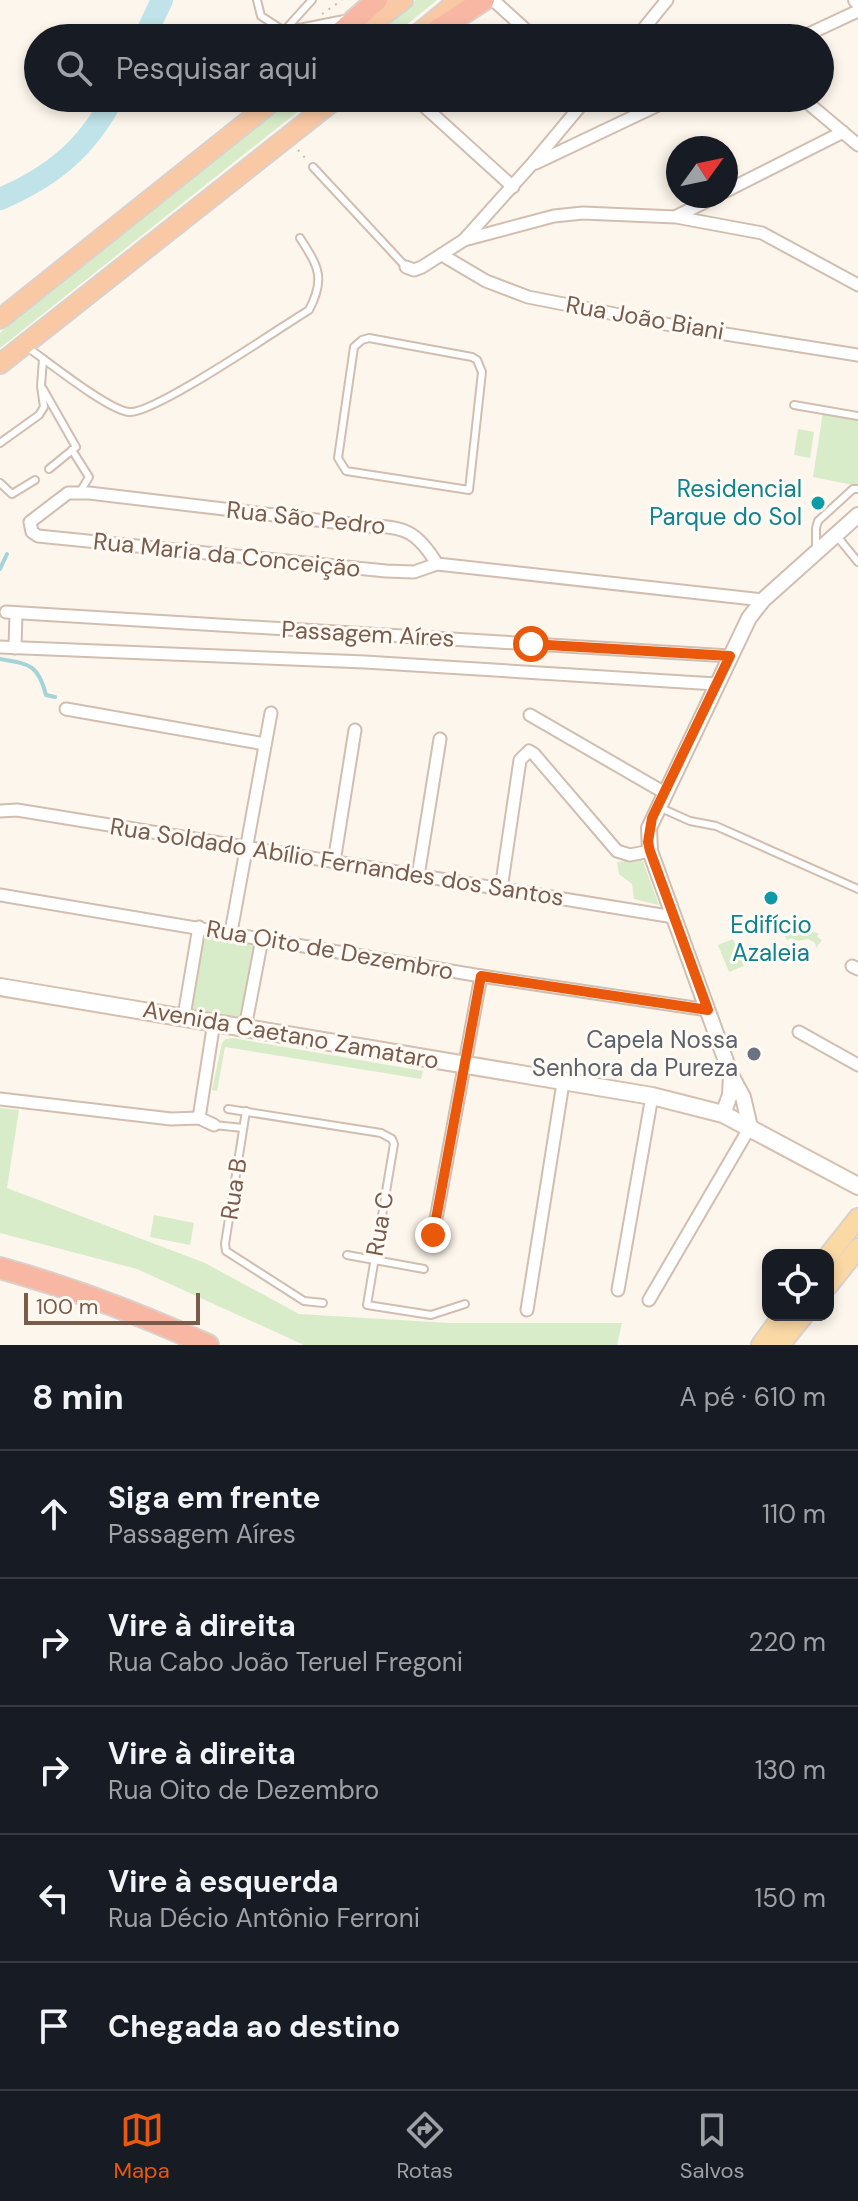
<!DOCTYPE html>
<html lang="pt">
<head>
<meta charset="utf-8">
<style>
  :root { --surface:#171b24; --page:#242831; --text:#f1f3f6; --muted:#9ea1a6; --line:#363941; --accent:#ea580c }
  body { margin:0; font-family:"DM Sans",sans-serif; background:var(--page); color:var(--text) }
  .controls { position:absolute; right:24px; bottom:24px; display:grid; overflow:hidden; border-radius:16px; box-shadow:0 4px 12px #0003 }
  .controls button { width:72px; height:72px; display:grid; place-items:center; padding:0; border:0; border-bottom:2px solid var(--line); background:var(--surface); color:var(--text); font:40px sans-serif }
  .compass { position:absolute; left:666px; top:136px; width:72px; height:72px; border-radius:50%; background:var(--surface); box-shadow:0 4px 12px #0003; rotate:57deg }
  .scale { position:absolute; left:24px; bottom:20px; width:176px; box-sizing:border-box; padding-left:8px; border:4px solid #7a5c4d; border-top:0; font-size:22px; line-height:28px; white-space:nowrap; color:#7a5c4d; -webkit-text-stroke:6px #fffaf3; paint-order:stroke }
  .stop { position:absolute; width:24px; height:24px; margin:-18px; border:6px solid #ea580c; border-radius:50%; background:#fff }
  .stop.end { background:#ea580c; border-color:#fff; box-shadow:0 2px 8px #0008 }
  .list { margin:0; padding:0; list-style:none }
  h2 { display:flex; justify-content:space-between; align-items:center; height:104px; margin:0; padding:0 32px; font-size:34px }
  h2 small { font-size:26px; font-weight:400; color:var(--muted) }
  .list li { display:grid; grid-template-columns:52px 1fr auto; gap:24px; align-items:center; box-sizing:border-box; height:128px; padding:0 32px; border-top:2px solid var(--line) }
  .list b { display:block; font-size:30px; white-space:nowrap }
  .list p { margin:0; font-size:26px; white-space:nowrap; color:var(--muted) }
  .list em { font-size:26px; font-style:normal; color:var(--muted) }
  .icon { flex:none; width:44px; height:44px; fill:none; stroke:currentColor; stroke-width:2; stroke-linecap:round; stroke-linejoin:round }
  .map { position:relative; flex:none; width:858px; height:1345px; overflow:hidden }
  .search { position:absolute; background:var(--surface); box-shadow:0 4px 12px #0003; left:24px; right:24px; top:24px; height:88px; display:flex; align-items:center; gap:20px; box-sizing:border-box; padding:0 28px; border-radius:44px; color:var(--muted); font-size:30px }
  .sheet { height:744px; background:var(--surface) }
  nav { display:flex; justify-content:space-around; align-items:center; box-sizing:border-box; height:112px; border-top:2px solid var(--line); background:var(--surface); font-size:22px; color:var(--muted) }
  nav a { display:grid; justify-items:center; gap:4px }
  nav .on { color:var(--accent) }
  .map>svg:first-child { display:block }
</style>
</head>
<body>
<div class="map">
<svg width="858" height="1345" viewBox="0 0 858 1345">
  <rect width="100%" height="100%" fill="#fdf6ec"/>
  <g fill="#d8ecc9">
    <path d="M416 0H437L390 38H369Z"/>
    <path d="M291 98H315L0 348V333L66 275Z"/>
    <path d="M823 412 858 419V486L813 477Z"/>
    <path d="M798 429 814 432 810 458 794 455Z"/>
    <path d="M642 859 659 905 634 899 632 884 619 874 617 862Z"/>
    <path d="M800 917 811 921 809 930 819 934 817 937 822 940 816 948 815 943 808 939 797 941 792 938 787 940 785 936 797 928Z"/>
    <path d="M201 935 254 943 243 1018 190 1010Z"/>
    <path d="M733 939 744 966 729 972 718 945Z"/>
    <path d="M233 1038 423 1071 421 1079 225 1047 217 1091 212 1090 222 1043 226 1039Z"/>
    <path d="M0 1108 19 1110 7 1188 205 1263 299 1314 449 1323H622L617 1345H304L137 1269 0 1233Z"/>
    <path d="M154 1215 194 1223 190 1245 150 1237Z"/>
  </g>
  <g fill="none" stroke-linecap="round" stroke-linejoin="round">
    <g stroke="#a5d3da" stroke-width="4">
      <path d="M0 569 7 554"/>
      <path d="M0 659C29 664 38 664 46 695L55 697"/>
    </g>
    <g stroke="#bfe3e8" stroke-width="22">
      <path d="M144 38 162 0"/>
      <path d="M0 199C52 177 87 148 113 98"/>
    </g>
    <defs>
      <g id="service">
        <path d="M257 0 261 16 284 31 312 0"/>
        <path d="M281 38 284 31 344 19"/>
        <path d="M313 167 406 267"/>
        <path d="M369 338 472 357 477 360 482 372 469 490 346 471 338 458 354 347 362 340Z"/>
        <path d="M27 347C47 361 108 410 129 412 153 415 281 327 309 310 326 278 318 266 300 238"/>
        <path d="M43 389 76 447 49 469"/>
        <path d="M794 405 858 416"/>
        <path d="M0 443 39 415 44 407 41 386 43 359"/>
        <path d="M72 450 89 477 80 492"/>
        <path d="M0 483 12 494 35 480"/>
        <path d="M836 535 858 562"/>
        <path d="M816 549V528L818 521 853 489H858"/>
        <path d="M661 808 690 821 716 826 858 889"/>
        <path d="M228 1109 381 1133 392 1139 394 1144 367 1305 431 1315 465 1304"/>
        <path d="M246 1111 225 1244 226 1251 304 1301 323 1303"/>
        <path d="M214 1125 243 1128"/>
        <path d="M347 1255 424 1269"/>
      </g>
      <g id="minor">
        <path d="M493 0 535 38"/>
        <path d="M636 38 667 0"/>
        <path d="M800 38 858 11"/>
        <path d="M415 98 513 187"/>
        <path d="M802 98 858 145"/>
        <path d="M536 163 673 98"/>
        <path d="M726 191 843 132"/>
        <path d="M677 216 717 196"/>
        <path d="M464 240 532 164 587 98"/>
        <path d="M442 255 486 281 528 297 681 327 858 355"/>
        <path d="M406 267 414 270 422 267 464 240 554 216 583 213 676 217 762 233 858 285"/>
        <path d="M437 564C417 531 404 526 367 526L89 493H68L30 522 32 532 38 536 386 571 414 572 437 564 763 600"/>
        <path d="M6 612 730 656"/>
        <path d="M0 647 365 662 716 684"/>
        <path d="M15 648 16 613"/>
        <path d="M66 709 265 744"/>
        <path d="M530 715 665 793"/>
        <path d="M0 811 17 810 674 917"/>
        <path d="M334 862 355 730"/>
        <path d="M418 876 440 739"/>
        <path d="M501 889 520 760 529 751 534 754 617 851 630 855 650 851"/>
        <path d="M0 895 481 976 708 1010"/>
        <path d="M231 932 271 713"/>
        <path d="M852 966 858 969"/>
        <path d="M184 1016 199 927"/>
        <path d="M245 1028 262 939"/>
        <path d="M799 1032 858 1065"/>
        <path d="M0 1099 171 1119 199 1118 214 1125"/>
        <path d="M199 1118 214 1022"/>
        <path d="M433 1235 481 976"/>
        <path d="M618 1290 652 1096"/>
        <path d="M649 1300 750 1127"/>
        <path d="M527 1310 563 1083"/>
      </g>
      <g id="tertiary">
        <path d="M856 0 858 2"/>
        <path d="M723 1114 730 1095 731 1075"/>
        <path d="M750 1127 743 1097 731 1075 650 851 649 828 749 618 763 600 858 515"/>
      </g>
      <path id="secondary" d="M0 987 652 1096 723 1114 858 1186"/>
      <g id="primary">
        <path d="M828 1256 858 1218"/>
        <path d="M828 1286 858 1248"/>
        <path d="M761 1345 783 1315"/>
        <path d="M780 1345 804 1315"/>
      </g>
      <g id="trunk">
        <path d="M354 38 403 0"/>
        <path d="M413 38 459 0"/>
        <path d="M0 319 277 98"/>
        <path d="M0 364 337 98"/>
      </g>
      <g id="motorway">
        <path d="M334 38 377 0"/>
        <path d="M425 38 484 0"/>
        <path d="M0 1268C72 1288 140 1314 208 1345"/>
      </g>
    </defs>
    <use href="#service" stroke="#d1beb0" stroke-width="10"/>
    <use href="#minor" stroke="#d1beb0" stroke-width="15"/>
    <use href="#tertiary" stroke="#d1beb0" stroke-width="18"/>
    <use href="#secondary" stroke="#d6c0b0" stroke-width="20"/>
    <use href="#primary" stroke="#dad1cd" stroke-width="22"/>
    <use href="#trunk" stroke="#dad1cd" stroke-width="22"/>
    <use href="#motorway" stroke="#dad1cd" stroke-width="24"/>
    <g stroke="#d9b8a5" stroke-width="2" stroke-dasharray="2 6" stroke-linecap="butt">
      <path d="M322 14 342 0"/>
      <path d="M298 150 307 160"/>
    </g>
    <use href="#service" stroke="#fff" stroke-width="6"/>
    <use href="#minor" stroke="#fff" stroke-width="11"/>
    <use href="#tertiary" stroke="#fff" stroke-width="14"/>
    <use href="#secondary" stroke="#fff" stroke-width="16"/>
    <use href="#primary" stroke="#fbd9a5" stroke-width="18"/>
    <use href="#trunk" stroke="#f9c8a4" stroke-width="18"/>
    <use href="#motorway" stroke="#f7b7a3" stroke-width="20"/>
  </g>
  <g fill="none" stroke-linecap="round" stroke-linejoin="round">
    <path stroke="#ea580c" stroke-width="10" d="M433 1235 481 976 708 1010 650 851 648 842 652 818 730 656 531 644"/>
  </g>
  <g fill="#0f9aa8" stroke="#fffaf3" stroke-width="3">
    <circle cx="818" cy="503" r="8"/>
    <circle cx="771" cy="898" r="8"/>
  </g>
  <circle fill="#6b7280" stroke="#fffaf3" stroke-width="3" cx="754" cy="1054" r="8"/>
  <g text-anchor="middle" stroke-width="6" stroke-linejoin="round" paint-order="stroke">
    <g font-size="24" fill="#7a5c4d" stroke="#fffaf3">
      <text transform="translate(645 318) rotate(10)" y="8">Rua João Biani</text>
      <text transform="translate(306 518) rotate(6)" y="8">Rua São Pedro</text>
      <text transform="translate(227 555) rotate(6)" y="8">Rua Maria da Conceição</text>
      <text transform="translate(368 634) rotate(3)" y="8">Passagem Aíres</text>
      <text transform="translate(337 862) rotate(9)" y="8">Rua Soldado Abílio Fernandes dos Santos</text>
      <text transform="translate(330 950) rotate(10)" y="8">Rua Oito de Dezembro</text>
      <text transform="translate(291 1035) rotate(10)" y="8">Avenida Caetano Zamataro</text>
      <text transform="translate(234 1189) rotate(-81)" y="8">Rua B</text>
      <text transform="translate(380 1224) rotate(-80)" y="8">Rua C</text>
    </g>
    <g font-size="24" fill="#0d838f" stroke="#fffaf3" text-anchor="end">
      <text x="802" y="497">Residencial<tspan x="802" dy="28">Parque do Sol</tspan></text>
      <text x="771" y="933" text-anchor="middle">Edifício<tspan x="771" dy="28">Azaleia</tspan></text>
    </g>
    <g font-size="24" fill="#5b616d" stroke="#fffaf3" text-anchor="end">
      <text x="738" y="1048">Capela Nossa<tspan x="738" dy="28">Senhora da Pureza</tspan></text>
    </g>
  </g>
</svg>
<div class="controls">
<button><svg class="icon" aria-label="locate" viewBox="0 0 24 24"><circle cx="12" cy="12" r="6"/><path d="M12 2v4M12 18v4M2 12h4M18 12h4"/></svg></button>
</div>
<svg class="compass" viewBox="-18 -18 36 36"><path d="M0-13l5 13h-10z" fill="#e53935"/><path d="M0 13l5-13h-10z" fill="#9ea1a6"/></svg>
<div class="scale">100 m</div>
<div class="stop" style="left:531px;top:644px"></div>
<div class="stop end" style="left:433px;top:1235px"></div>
<div class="search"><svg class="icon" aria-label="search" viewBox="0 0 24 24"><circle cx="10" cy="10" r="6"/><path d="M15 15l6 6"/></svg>Pesquisar aqui</div>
</div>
<section class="sheet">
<h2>8 min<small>A pé · 610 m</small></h2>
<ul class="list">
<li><svg class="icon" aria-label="ahead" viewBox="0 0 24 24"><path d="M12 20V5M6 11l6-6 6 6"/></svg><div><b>Siga em frente</b><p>Passagem Aíres</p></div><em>110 m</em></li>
<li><svg class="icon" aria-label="right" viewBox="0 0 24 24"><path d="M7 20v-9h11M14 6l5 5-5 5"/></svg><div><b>Vire à direita</b><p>Rua Cabo João Teruel Fregoni</p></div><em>220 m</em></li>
<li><svg class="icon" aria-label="right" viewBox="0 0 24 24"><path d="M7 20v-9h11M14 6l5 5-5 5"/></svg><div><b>Vire à direita</b><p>Rua Oito de Dezembro</p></div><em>130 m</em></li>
<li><svg class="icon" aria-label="left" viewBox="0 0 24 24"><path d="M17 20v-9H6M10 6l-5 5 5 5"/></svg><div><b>Vire à esquerda</b><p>Rua Décio Antônio Ferroni</p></div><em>150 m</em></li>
<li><svg class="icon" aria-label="arrive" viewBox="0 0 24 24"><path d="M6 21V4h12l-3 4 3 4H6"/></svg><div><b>Chegada ao destino</b></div></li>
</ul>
</section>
<nav>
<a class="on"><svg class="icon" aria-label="map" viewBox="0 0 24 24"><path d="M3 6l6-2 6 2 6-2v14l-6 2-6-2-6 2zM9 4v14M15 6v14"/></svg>Mapa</a>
<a><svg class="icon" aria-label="directions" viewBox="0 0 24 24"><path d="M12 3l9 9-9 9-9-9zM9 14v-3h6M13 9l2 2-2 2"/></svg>Rotas</a>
<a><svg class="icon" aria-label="saved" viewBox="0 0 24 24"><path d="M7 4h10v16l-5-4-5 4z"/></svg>Salvos</a>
</nav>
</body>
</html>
